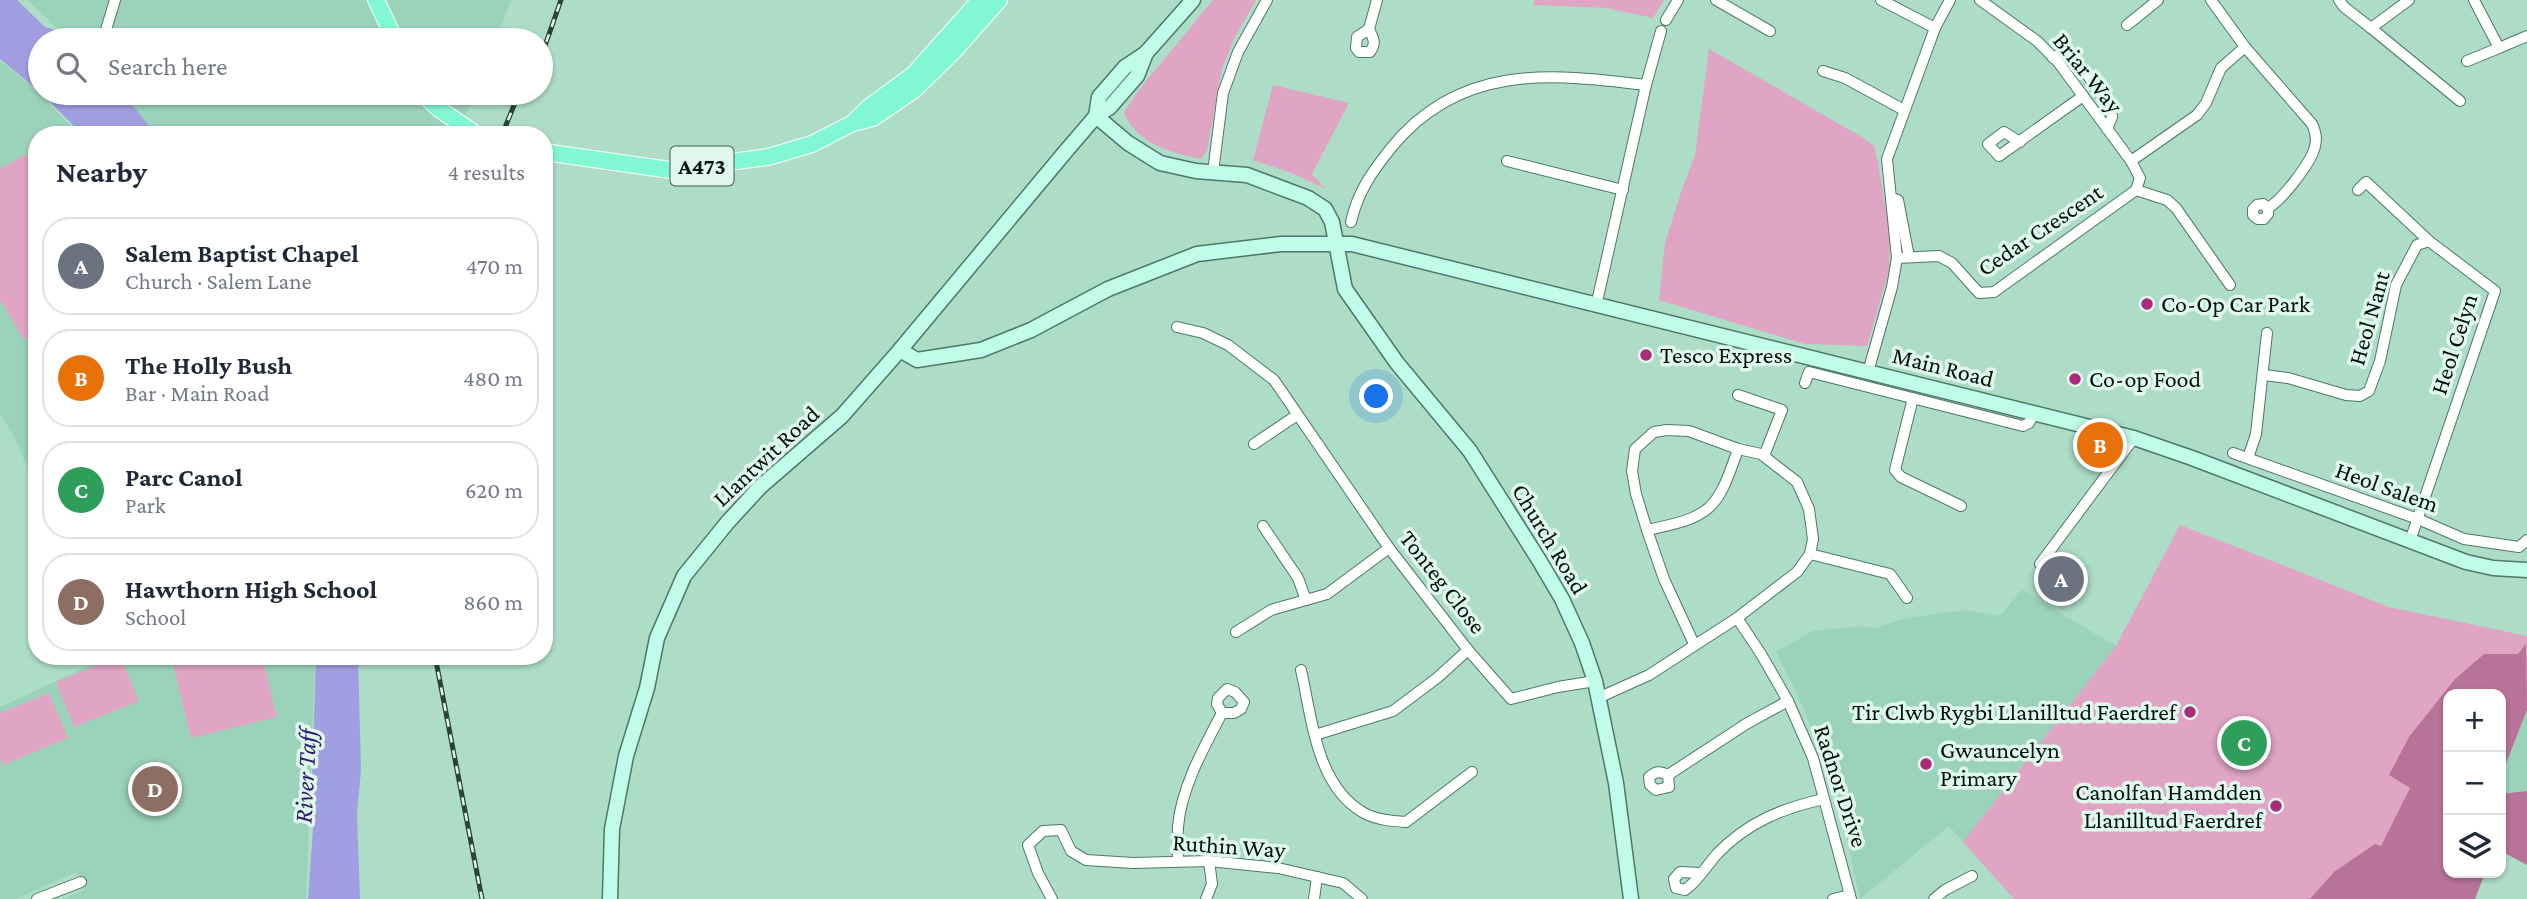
<!DOCTYPE html>
<html lang="en">
<head>
<meta charset="utf-8">
<style>
  :root { --surface:#fff; --page:#f6f6f7; --text:#1f2937; --muted:#747a83; --line:#e0e1e3; --accent:#d93025 }
  body { margin:0; font-family:"Crimson Pro",serif; background:var(--page); color:var(--text) }
  .controls { position:absolute; right:21px; bottom:21px; display:grid; overflow:hidden; border-radius:14px; box-shadow:0 2px 5px #0004 }
  .controls button { width:63px; height:63px; display:grid; place-items:center; padding:0; border:0; border-bottom:2px solid var(--line); background:var(--surface); color:var(--text); font:35px sans-serif }
  .you { position:absolute; left:1377px; top:397px; width:24px; height:24px; margin:-18px; border:5px solid #fff; border-radius:50%; background:#1a73e8; box-shadow:0 0 0 10px #1a73e833 }
  .badge { display:grid; place-items:center; width:46px; height:46px; border-radius:50%; background:var(--accent); color:#fff; font-size:23px; font-weight:700 }
  .pin { position:absolute; translate:-50% -50%; border:4px solid #fff; box-shadow:0 2px 7px #0006 }
  .list { margin:0; padding:0; list-style:none }
  h2 { display:flex; justify-content:space-between; align-items:center; height:91px; margin:0; padding:0 28px; font-size:30px }
  h2 small { font-size:23px; font-weight:400; color:var(--muted) }
  .list li { display:grid; grid-template-columns:46px 1fr auto; gap:21px; align-items:center; box-sizing:border-box; height:98px; margin:0 14px 14px; padding:0 14px; border:2px solid var(--line); border-radius:28px }
  .list b { display:block; font-size:26px; white-space:nowrap }
  .list p { margin:0; font-size:23px; white-space:nowrap; color:var(--muted) }
  .list em { font-size:23px; font-style:normal; color:var(--muted) }
  .icon { flex:none; width:38px; height:38px; fill:none; stroke:currentColor; stroke-width:2; stroke-linecap:round; stroke-linejoin:round }
  .map { position:relative; flex:none; width:2527px; height:899px; overflow:hidden }
  .search { position:absolute; background:var(--surface); box-shadow:0 2px 5px #0004; left:28px; top:28px; width:525px; height:77px; display:flex; align-items:center; gap:18px; box-sizing:border-box; padding:0 24px; border-radius:38px; color:var(--muted); font-size:26px }
  .panel { position:absolute; background:var(--surface); box-shadow:0 2px 5px #0004; left:28px; top:126px; width:525px; height:539px; border-radius:28px }
  .map>svg:first-child { display:block }
</style>
</head>
<body>
<div class="map">
<svg width="2527" height="899" viewBox="0 0 2527 899">
  <rect width="100%" height="100%" fill="#addcc7"/>
  <g fill="#9bd2ba">
    <path d="M27 0H511L495 40H70Z"/>
    <path d="M0 61 29 84 80 135H37V487L12 433 0 413Z"/>
    <path d="M113 93H475L458 135H149Z"/>
    <path d="M2022 590 2116 646 1963 842 1949 826 1860 899 1835 784 1796 691 1776 652 1813 631 1860 626 1876 628 1902 619 1965 610 2000 616Z"/>
    <path d="M106 656H315L306 899H62L84 890 76 872 15 899H0V707L106 658Z"/>
    <path d="M2527 710V791L2501 794V776Z"/>
  </g>
  <g fill="#e0a5c4">
    <path d="M1213 0H1256L1234 39 1222 69 1207 151 1201 159C1170 152 1136 144 1124 112L1138 91Z"/>
    <path d="M1534 0H1664L1653 18 1606 8 1533 5Z"/>
    <path d="M1709 49 1862 137 1874 146 1877 157 1890 235 1889 270 1867 346 1805 344 1659 300 1665 243 1682 189 1695 155Z"/>
    <path d="M1273 85 1349 103 1312 174 1326 189 1294 174 1253 160Z"/>
    <path d="M26 154 37 172V333L24 340 0 300V169Z"/>
    <path d="M2180 525 2389 607 2527 636V710L2501 776V694H2448V873H2485L2474 899H2014L1963 842 2116 646Z"/>
    <path d="M120 656 139 701 74 727 56 682Z"/>
    <path d="M171 656H262L277 717 191 738Z"/>
    <path d="M49 693 68 738 3 765 0 758V713Z"/>
  </g>
  <g fill="#b77398">
    <path d="M2526 644 2527 710 2501 776V694H2448V873H2485L2475 899H2310L2334 872 2375 844 2381 846 2410 788 2389 775 2409 737 2455 679 2484 654H2518Z"/>
    <path d="M2527 791V865L2501 851V794Z"/>
  </g>
  <g fill="#a29ee2">
    <path d="M0 0H17L45 27 55 30 63 40H40V92L0 59Z"/>
    <path d="M41 93H123L156 135H83Z"/>
    <path d="M316 656H358L361 770 357 814 360 899H308L315 802 312 782Z"/>
  </g>
  <g fill="none" stroke-linecap="round" stroke-linejoin="round">
    <defs>
      <g id="street">
        <path d="M1716 0 1770 31"/>
        <path d="M1881 0 1935 28"/>
        <path d="M1980 0 2037 41 2058 62 2131 161 2140 178 2136 190"/>
        <path d="M2211 0 2245 47 2312 124C2316 132 2317 138 2315 146 2312 162 2282 200 2268 208V214L2264 219H2258L2253 215V209L2257 205 2263 204 2268 208"/>
        <path d="M2339 0 2344 7 2371 28"/>
        <path d="M2409 0 2371 28 2460 101"/>
        <path d="M2474 0 2499 48 2527 36"/>
        <path d="M1666 20 1678 0"/>
        <path d="M2127 25 2158 0"/>
        <path d="M1369 29 1357 37 1356 48 1359 52H1370C1377 43 1373 38 1369 29L1377 0"/>
        <path d="M106 40 105 33 115 0"/>
        <path d="M2053 58C2058 55 2064 52 2070 55 2080 60 2103 99 2111 110L2112 117 2107 129"/>
        <path d="M2467 61 2499 48"/>
        <path d="M1823 71 1845 78 1904 110"/>
        <path d="M144 93H145"/>
        <path d="M2020 142 2004 132 1988 144 1999 156 2083 96"/>
        <path d="M1507 161 1623 190"/>
        <path d="M2131 161 2197 115 2206 103 2221 68 2245 47"/>
        <path d="M1213 172 1223 93 1238 52 1267 0"/>
        <path d="M2136 190 2167 200 2176 208 2230 285"/>
        <path d="M2358 190 2366 182 2429 241 2495 291 2410 541"/>
        <path d="M1891 198 1898 200 1909 257"/>
        <path d="M1351 222C1358 191 1372 172 1391 148 1459 64 1549 73 1646 85"/>
        <path d="M1897 258 1939 256 1952 263 1979 293 1994 292 2136 190"/>
        <path d="M1596 306 1646 85 1661 31"/>
        <path d="M1177 327 1203 333 1228 345 1274 380 1389 548 1468 650 1511 699 1558 687 1595 681"/>
        <path d="M1868 372 1892 287 1897 258 1887 159 1935 28 1950 0"/>
        <path d="M2264 375 2288 378 2346 395 2360 396 2369 391 2380 361 2396 285 2417 245 2429 241"/>
        <path d="M1805 383 1809 372 2023 426 2029 423 2034 413"/>
        <path d="M1738 395 1782 410 1764 456"/>
        <path d="M1913 398 1895 470 1901 477 1961 506"/>
        <path d="M1254 444 1297 415"/>
        <path d="M2233 453 2418 519 2464 539 2519 547 2527 540"/>
        <path d="M2248 458 2256 434 2267 333"/>
        <path d="M1263 526 1298 578 1306 600"/>
        <path d="M1647 530C1711 517 1717 511 1738 449"/>
        <path d="M1810 554 1890 574 1907 598"/>
        <path d="M2040 564 2134 438"/>
        <path d="M1737 618 1761 654 1788 701 1813 758 1851 899"/>
        <path d="M1236 632 1271 610 1327 594 1389 548"/>
        <path d="M1301 670C1312 718 1316 786 1364 813 1377 820 1392 821 1406 822L1472 772"/>
        <path d="M1598 698 1649 675 1737 618 1797 572 1810 554 1813 539 1809 509 1797 482 1761 454 1738 449 1689 431 1667 430 1654 432 1635 449 1632 471 1636 494 1647 530 1664 579 1694 644"/>
        <path d="M1315 735 1393 711 1437 678 1468 650"/>
        <path d="M1668 775C1660 771 1656 771 1649 777L1650 785 1656 790 1669 787 1668 775 1746 724 1788 701"/>
        <path d="M1178 861C1178 850 1177 839 1178 827 1181 788 1204 747 1222 713L1217 704 1218 698 1227 689 1235 692 1244 702 1241 709 1234 713H1222"/>
        <path d="M1700 873 1680 872 1674 879 1676 888 1685 890C1698 881 1707 865 1718 853 1748 822 1783 808 1824 799"/>
        <path d="M37 899 81 882"/>
        <path d="M1052 899 1038 873 1028 845 1043 831 1061 830 1071 851 1086 860 1133 863 1209 861 1278 868 1343 883 1362 899"/>
        <path d="M1206 899 1212 884 1209 861"/>
        <path d="M1314 899 1317 877"/>
        <path d="M1833 899 1850 895"/>
        <path d="M1934 899 1945 890 1972 876"/>
      </g>
      <g id="secondary">
        <path d="M1096 116 1128 143 1160 163 1196 171 1247 175 1308 198 1325 209 1332 222 1345 289 1397 363 1470 451 1539 560 1562 599 1582 643 1595 681 1616 783 1631 899"/>
        <path d="M1096 116 1099 97 1125 67 1146 53 1193 0"/>
        <path d="M900 350 917 360 981 350 1031 330 1108 289 1197 254 1281 244H1352L2134 438 2192 458 2466 562 2493 568 2527 570"/>
        <path d="M610 899 612 829 626 756 647 688 657 638 684 576 727 523 760 487 842 416 900 350 1066 151 1096 116 1110 107 1137 76 1146 53"/>
      </g>
      <g id="primary">
        <path d="M376 0 395 40"/>
        <path d="M422 93 439 109 477 135"/>
        <path d="M853 123 869 107 913 75 980 0"/>
        <path d="M544 152 670 170 768 157 812 144 853 123 873 118 914 90 954 51 999 0"/>
      </g>
    </defs>
    <use href="#street" stroke="#4d7967" stroke-width="12"/>
    <use href="#secondary" stroke="#4d7967" stroke-width="17"/>
    <use href="#primary" stroke="#fff" stroke-width="18"/>
    <use href="#street" stroke="#fff" stroke-width="10"/>
    <use href="#secondary" stroke="#c1fbe9" stroke-width="14"/>
    <use href="#primary" stroke="#82f7d4" stroke-width="16"/>
    <defs>
      <g id="rail">
        <path d="M541 57 561 0"/>
        <path d="M502 135 519 93"/>
        <path d="M435 656 482 899"/>
      </g>
    </defs>
    <use href="#rail" stroke="#2c4339" stroke-width="5"/>
    <use href="#rail" stroke="#dff7ec" stroke-width="2.5" stroke-dasharray="8" stroke-linecap="butt"/>
  </g>
  <g fill="#aa2b7b" stroke="#dff7ec" stroke-width="2.5">
    <circle cx="2147" cy="304" r="7"/>
    <circle cx="1646" cy="355" r="7"/>
    <circle cx="2075" cy="379" r="7"/>
    <circle cx="2190" cy="712" r="7"/>
    <circle cx="1926" cy="764" r="7"/>
    <circle cx="2276" cy="806" r="7"/>
  </g>
  <g text-anchor="middle" stroke-width="7" stroke-linejoin="round" paint-order="stroke">
    <rect fill="#dff7ec" stroke="#465850" stroke-width="2" x="670.5" y="146.5" width="63" height="39" rx="5"/>
    <g font-size="23" font-weight="bold" fill="#04140d">
      <text x="702" y="174">A473</text>
    </g>
    <g font-size="24" fill="#04140d" stroke="#dff7ec">
      <text transform="translate(2088 73) rotate(51)" y="8">Briar Way</text>
      <text transform="translate(2040 230) rotate(-34)" y="8">Cedar Crescent</text>
      <text transform="translate(2369 318) rotate(-74)" y="8">Heol Nant</text>
      <text transform="translate(2454 344) rotate(-72)" y="8">Heol Celyn</text>
      <text transform="translate(1943 367) rotate(14)" y="8">Main Road</text>
      <text transform="translate(766 456) rotate(-43)" y="8">Llantwit Road</text>
      <text transform="translate(2387 487) rotate(20)" y="8">Heol Salem</text>
      <text transform="translate(1550 539) rotate(59)" y="8">Church Road</text>
      <text transform="translate(1443 582) rotate(52)" y="8">Tonteg Close</text>
      <text transform="translate(1841 786) rotate(72)" y="8">Radnor Drive</text>
      <text transform="translate(1229 846) rotate(4)" y="8">Ruthin Way</text>
    </g>
    <g font-size="24" fill="#04140d" stroke="#dff7ec" text-anchor="start">
      <text x="2161" y="312">Co-Op Car Park</text>
      <text x="1660" y="363">Tesco Express</text>
      <text x="2089" y="387">Co-op Food</text>
      <text x="2176" y="720" text-anchor="end">Tir Clwb Rygbi Llanilltud Faerdref</text>
      <text x="1940" y="758">Gwauncelyn<tspan x="1940" dy="28">Primary</tspan></text>
      <text x="2262" y="800" text-anchor="end">Canolfan Hamdden<tspan x="2262" dy="28">Llanilltud Faerdref</tspan></text>
    </g>
    <g font-size="26" font-style="italic" fill="#2f1e6c" stroke="#dff7ec">
      <text transform="translate(305 776) rotate(-87)" y="9">River Taff</text>
    </g>
  </g>
</svg>
<div class="controls">
<button>+</button>
<button>−</button>
<button><svg class="icon" aria-label="layers" viewBox="0 0 24 24"><path d="M12 4l9 5-9 5-9-5zM3 14l9 5 9-5"/></svg></button>
</div>
<div class="you"></div>
<div class="pin badge" style="left:2061px;top:579px;background:#6b7280">A</div>
<div class="pin badge" style="left:2100px;top:445px;background:#e8710a">B</div>
<div class="pin badge" style="left:2244px;top:743px;background:#2e9e5b">C</div>
<div class="pin badge" style="left:155px;top:789px;background:#8d6e63">D</div>
<div class="search"><svg class="icon" aria-label="search" viewBox="0 0 24 24"><circle cx="10" cy="10" r="6"/><path d="M15 15l6 6"/></svg>Search here</div>
<section class="panel">
<h2>Nearby<small>4 results</small></h2>
<ul class="list">
<li><span class="badge" style="background:#6b7280">A</span><div><b>Salem Baptist Chapel</b><p>Church · Salem Lane</p></div><em>470 m</em></li>
<li><span class="badge" style="background:#e8710a">B</span><div><b>The Holly Bush</b><p>Bar · Main Road</p></div><em>480 m</em></li>
<li><span class="badge" style="background:#2e9e5b">C</span><div><b>Parc Canol</b><p>Park</p></div><em>620 m</em></li>
<li><span class="badge" style="background:#8d6e63">D</span><div><b>Hawthorn High School</b><p>School</p></div><em>860 m</em></li>
</ul>
</section>
</div>
</body>
</html>
